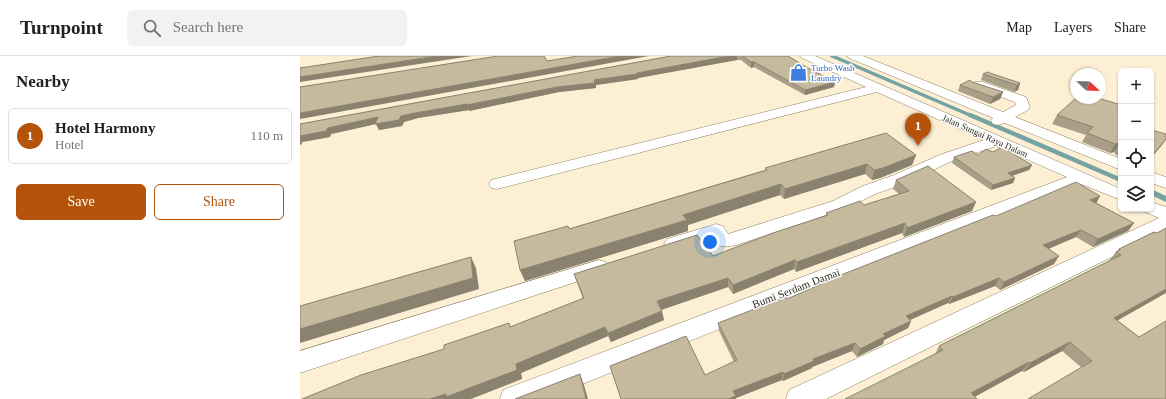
<!DOCTYPE html>
<html lang="en">
<head>
<meta charset="utf-8">
<style>
  :root { --surface:#fff; --page:#f2f2f2; --text:#202124; --muted:#757577; --line:#e0e0e0; --accent:#b45309 }
  body { margin:0; font-family:Georgia,serif; background:var(--page); color:var(--text) }
  .controls { position:absolute; right:12px; top:12px; display:grid; overflow:hidden; border-radius:6px; box-shadow:0 1px 3px #0004 }
  .controls button { width:36px; height:36px; display:grid; place-items:center; padding:0; border:0; border-bottom:1px solid var(--line); background:var(--surface); color:var(--text); font:20px sans-serif }
  .compass { position:absolute; left:770px; top:12px; width:36px; height:36px; border-radius:50%; background:var(--surface); box-shadow:0 1px 3px #0004; rotate:113deg }
  .you { position:absolute; left:410px; top:186px; width:14px; height:14px; margin:-10px; border:3px solid #fff; border-radius:50%; background:#1a73e8; box-shadow:0 0 0 6px #1a73e833 }
  .badge { display:grid; place-items:center; width:26px; height:26px; border-radius:50%; background:var(--accent); color:#fff; font-size:13px; font-weight:700 }
  .pin { position:absolute; translate:-50% -33px; filter:drop-shadow(0 1px 2px #0008) }
  .pin::after { content:''; position:absolute; top:21px; width:14px; height:12px; background:inherit; clip-path:polygon(0 0,100% 0,50% 100%) }
  .list { margin:0; padding:0; list-style:none }
  h2 { display:flex; justify-content:space-between; align-items:center; height:52px; margin:0; padding:0 16px; font-size:17px }
  h2 small { font-size:13px; font-weight:400; color:var(--muted) }
  .list li { display:grid; grid-template-columns:26px 1fr auto; gap:12px; align-items:center; box-sizing:border-box; height:56px; margin:0 8px 8px; padding:0 8px; border:1px solid var(--line); border-radius:6px }
  .list b { display:block; font-size:15px; white-space:nowrap }
  .list p { margin:0; font-size:13px; white-space:nowrap; color:var(--muted) }
  .list em { font-size:13px; font-style:normal; color:var(--muted) }
  .actions { display:flex; gap:8px; padding:12px 16px }
  .actions a { flex:1; padding:9px 0; border:1px solid var(--accent); border-radius:6px; text-align:center; font-size:14px; color:var(--accent) }
  .actions .main { background:var(--accent); color:#fff }
  .icon { flex:none; width:22px; height:22px; fill:none; stroke:currentColor; stroke-width:2; stroke-linecap:round; stroke-linejoin:round }
  .map { position:relative; flex:none; width:866px; height:343px; overflow:hidden }
  header { display:flex; align-items:center; gap:24px; box-sizing:border-box; height:56px; padding:0 20px; background:var(--surface); border-bottom:1px solid var(--line) }
  header strong { font-size:19px }
  nav { display:flex; gap:22px; margin-inline-start:auto; font-size:14px }
  .search { width:280px; height:36px; background:var(--page); display:flex; align-items:center; gap:10px; box-sizing:border-box; padding:0 14px; border-radius:6px; color:var(--muted); font-size:15px }
  main { display:flex }
  aside { flex:1; background:var(--surface) }
  .map>svg:first-child { display:block }
</style>
</head>
<body>
<header>
<strong>Turnpoint</strong>
<div class="search"><svg class="icon" aria-label="search" viewBox="0 0 24 24"><circle cx="10" cy="10" r="6"/><path d="M15 15l6 6"/></svg>Search here</div>
<nav><a>Map</a><a>Layers</a><a>Share</a></nav>
</header>
<main>
<aside>
<h2>Nearby<small></small></h2>
<ul class="list">
<li><span class="badge">1</span><div><b>Hotel Harmony</b><p>Hotel</p></div><em>110 m</em></li>
</ul>
<div class="actions"><a class="main">Save</a><a>Share</a></div>
</aside>
<div class="map">
<svg width="866" height="343" viewBox="0 0 866 343">
  <rect width="100%" height="100%" fill="#fcefd3"/>
  <g fill="none" stroke-linecap="round" stroke-linejoin="round">
    <path stroke="#75a2a3" stroke-width="3.5" d="M532 0 672 60"/>
    <path stroke="#75a2a3" stroke-width="4.5" d="M670 59 821 124"/>
    <path stroke="#75a2a3" stroke-width="5.5" d="M851 136 866 143"/>
    <defs>
      <g id="minor">
        <path d="M500 0H515L821 133V144L781 128 245 343H200L203 334 767 121 697 90 654 104 606 127 575 138 545 153 436 189C426 191 417 192 411 183L374 195 367 193 364 188 367 183 416 168 423 170 428 178 533 145 563 130 594 119 642 98 684 84 577 36 197 133 191 132 189 128 191 124 566 31 502 2Z"/>
        <path d="M547 0H563L703 56 716 49 715 46 675 32 673 29 675 26H683L726 41 730 51 728 54 715 61 821 103V114L705 67 698 69 693 68 691 65 693 62 549 2Z"/>
        <path d="M851 116 866 121V132L851 127Z"/>
        <path d="M851 146 866 151V174L526 343H486L489 334 859 162 845 156 843 153H851Z"/>
        <path d="M299 204 306 206 309 211 306 216 0 317V295Z"/>
      </g>
    </defs>
    <use href="#minor" stroke="#8b7f66" stroke-width="1"/>
    <use href="#minor" fill="#fff" fill-rule="evenodd"/>
  </g>
  <g fill="#a99f88">
    <path d="M371 0H488L506 11 535 26 534 31 505 39 454 11 451 12 441 4H437L338 22V23L296 29V32L259 36 169 55V54L118 62 104 66 102 70 79 74 76 68 31 78 30 81 2 86V88L0 68Z"/>
    <path d="M683 18 720 27 718 34 714 36 681 24Z"/>
    <path d="M672 26 703 36 700 43 690 48 658 35 660 29Z"/>
    <path d="M779 43 821 49V101L816 99 814 96 810 97 782 86 786 79 752 68 757 59Z"/>
    <path d="M616 99 612 109 580 122 572 124 565 118 484 143 480 139 388 169V175L225 225 220 214 269 173 465 114V112Z"/>
    <path d="M678 99 732 109 729 114 712 120 715 122 713 127 691 134 652 107 654 101Z"/>
    <path d="M596 124 672 155 604 181 602 177 496 216 494 213 433 238 428 231 361 254 364 264 311 286 308 280 221 317 222 323 144 293 211 271 283 243 274 218 413 200 526 159V157L564 149 599 138 593 133Z"/>
    <path d="M796 147 834 167 828 175 793 191 776 181 748 193 754 208 700 234 695 230 649 248 648 247 610 264 611 265 608 272 584 284 583 288 557 301 552 295 512 311V312L483 325 482 324 436 342V343H321L405 319 434 306 419 275 418 267 487 243 696 160Z"/>
    <path d="M854 176 818 265 839 281 866 343 781 311 762 295 724 316 722 315 635 298 639 290 809 205 816 196 819 193Z"/>
  </g>
  <g fill="#8a826f">
    <path d="M137 0H172L0 26V21Z"/>
    <path d="M320 0H349L0 63V57Z"/>
    <path d="M429 0H437V4L338 22V23L296 29V32L259 36 169 55V54L118 62 104 66 102 70 79 74 76 68 31 78 30 81 2 86V88L0 89V80L28 72 78 61 101 60Z"/>
    <path d="M451 6H454V11L451 12Z"/>
    <path d="M535 26 534 31 505 39V34Z"/>
    <path d="M720 27 718 34 714 36 717 29Z"/>
    <path d="M703 36 700 43 690 48 693 41Z"/>
    <path d="M866 83 863 88 851 102V101Z"/>
    <path d="M820 87 814 96 810 97 815 88Z"/>
    <path d="M616 99 612 109 580 122 572 124 574 114Z"/>
    <path d="M567 108 565 118 484 143 485 133Z"/>
    <path d="M732 109 729 114 705 122 708 117Z"/>
    <path d="M715 122 713 127 691 134 693 129Z"/>
    <path d="M481 128 480 139 388 169V175L225 225 220 214 383 159Z"/>
    <path d="M800 140 796 148 790 144Z"/>
    <path d="M676 146 672 155 604 181 607 172Z"/>
    <path d="M605 167 602 177 496 216 497 206Z"/>
    <path d="M834 167 828 175 793 191 798 183Z"/>
    <path d="M781 174 776 181 739 197 743 189Z"/>
    <path d="M759 200 754 208 700 234 704 226Z"/>
    <path d="M171 201 176 212 179 233 0 287V273Z"/>
    <path d="M495 204 494 213 433 238V229Z"/>
    <path d="M428 222V231L358 255 357 245Z"/>
    <path d="M699 222 695 230 649 248 653 241Z"/>
    <path d="M866 233V237L806 271 814 262Z"/>
    <path d="M652 240 648 247 603 267 606 260Z"/>
    <path d="M362 255 364 264 311 286 308 277Z"/>
    <path d="M611 265 608 272 584 284 583 288 557 301 560 293 583 278Z"/>
    <path d="M305 271 308 280 221 317 222 323 171 343H130Z"/>
    <path d="M770 286 762 295 724 316 730 307Z"/>
    <path d="M555 287 552 295 512 311V312L483 325 484 318 513 303Z"/>
    <path d="M729 306 722 315 671 343V337Z"/>
    <path d="M483 316 482 324 436 342V343H428L433 335Z"/>
    <path d="M280 318 284 329 288 343H286Z"/>
  </g>
  <g fill="#c5b99e" stroke="#8a826f">
    <path d="M79 0H137L0 21V12Z"/>
    <path d="M198 0H244L247 5 278 0H320L0 57V31Z"/>
    <path d="M371 0H429L337 17V18L294 24 295 27 257 31 167 49V48L115 57 101 60 99 64 75 68 78 61 28 72 26 75 0 80V68Z"/>
    <path d="M442 0H488L506 11 535 26 505 34 454 6H451Z"/>
    <path d="M687 16 720 27 717 29 683 18Z"/>
    <path d="M670 24 672 26 703 36 693 41 660 29Z"/>
    <path d="M776 42 779 43 780 42H798L821 49V60L818 63 821 64V90L820 87 815 88 787 77 793 71 757 59Z"/>
    <path d="M851 74 866 78V83L851 101Z"/>
    <path d="M586 77 616 99 583 112 574 114 567 108 485 133 481 128 383 159 387 164 220 214 214 185 268 170 269 173 467 114 465 112Z"/>
    <path d="M702 91 732 109 708 117 715 122 693 129 654 101 672 95 678 99 686 93 693 96Z"/>
    <path d="M628 110 676 146 607 172 605 167 497 206 495 204 433 229 428 222 357 245 362 255 308 277 305 271 216 308 217 314 146 341V338L130 343H2L61 319 144 293V289L209 267 210 271 284 242 274 218 397 179 413 200 473 177 528 159 526 157 560 145 564 149 609 135 596 124Z"/>
    <path d="M776 126 800 140 790 144 834 167 798 183 781 174 743 189 759 200 704 226 699 222 653 241 652 240 606 260 611 265 583 278 586 280 560 293 555 287 513 303 514 305 484 318 483 316 433 335 436 340 428 343H321L310 310 386 280 405 319 437 304 418 267 486 241 487 243 546 217 693 159 696 160Z"/>
    <path d="M866 172V233L814 262 839 281 866 265V343H728L792 305 770 286 730 307 729 306 671 337 677 343H545L643 294 639 290 821 199 816 196 820 194 819 193 854 176 857 177Z"/>
    <path d="M171 201 173 222 0 273V250Z"/>
    <path d="M280 318 286 343H215Z"/>
  </g>
  <defs>
    <symbol id="shop-bare" viewBox="-9 -9 18 18"><path d="M-5-2.5h2.3a2.7 3.5 0 0 1 5.4 0H5L5.5 6h-11ZM-1.5-2.5h3a1.5 2.3 0 0 0-3 0Z" fill="#3f7fe0" stroke="#fdfdfd" stroke-width="2.5" paint-order="stroke"/></symbol>
  </defs>
  <g fill-rule="evenodd">
    <use href="#shop-bare" x="486" y="4" width="25" height="25"/>
  </g>
  <g text-anchor="middle" stroke-width="3" stroke-linejoin="round" paint-order="stroke">
    <g font-size="9" fill="#366cbe" stroke="#fdfdfd" text-anchor="start">
      <text x="511" y="15">Turbo Wash<tspan x="511" dy="10">Laundry</tspan></text>
    </g>
    <g font-size="9" fill="#332e23" stroke="#fdfdfd">
      <text transform="translate(685 80) rotate(24)" y="3">Jalan Sungai Raya Dalam</text>
    </g>
    <g font-size="11" fill="#332e23" stroke="#fdfdfd">
      <text transform="translate(496 232) rotate(-21)" y="4">Bumi Serdam Damai</text>
    </g>
  </g>
</svg>
<div class="controls">
<button>+</button>
<button>−</button>
<button><svg class="icon" aria-label="locate" viewBox="0 0 24 24"><circle cx="12" cy="12" r="6"/><path d="M12 2v4M12 18v4M2 12h4M18 12h4"/></svg></button>
<button><svg class="icon" aria-label="layers" viewBox="0 0 24 24"><path d="M12 4l9 5-9 5-9-5zM3 14l9 5 9-5"/></svg></button>
</div>
<svg class="compass" viewBox="-18 -18 36 36"><path d="M0-13l5 13h-10z" fill="#e53935"/><path d="M0 13l5-13h-10z" fill="#757577"/></svg>
<div class="you"></div>
<div class="pin badge" style="left:618px;top:90px">1</div>
</div>
</main>
</body>
</html>
